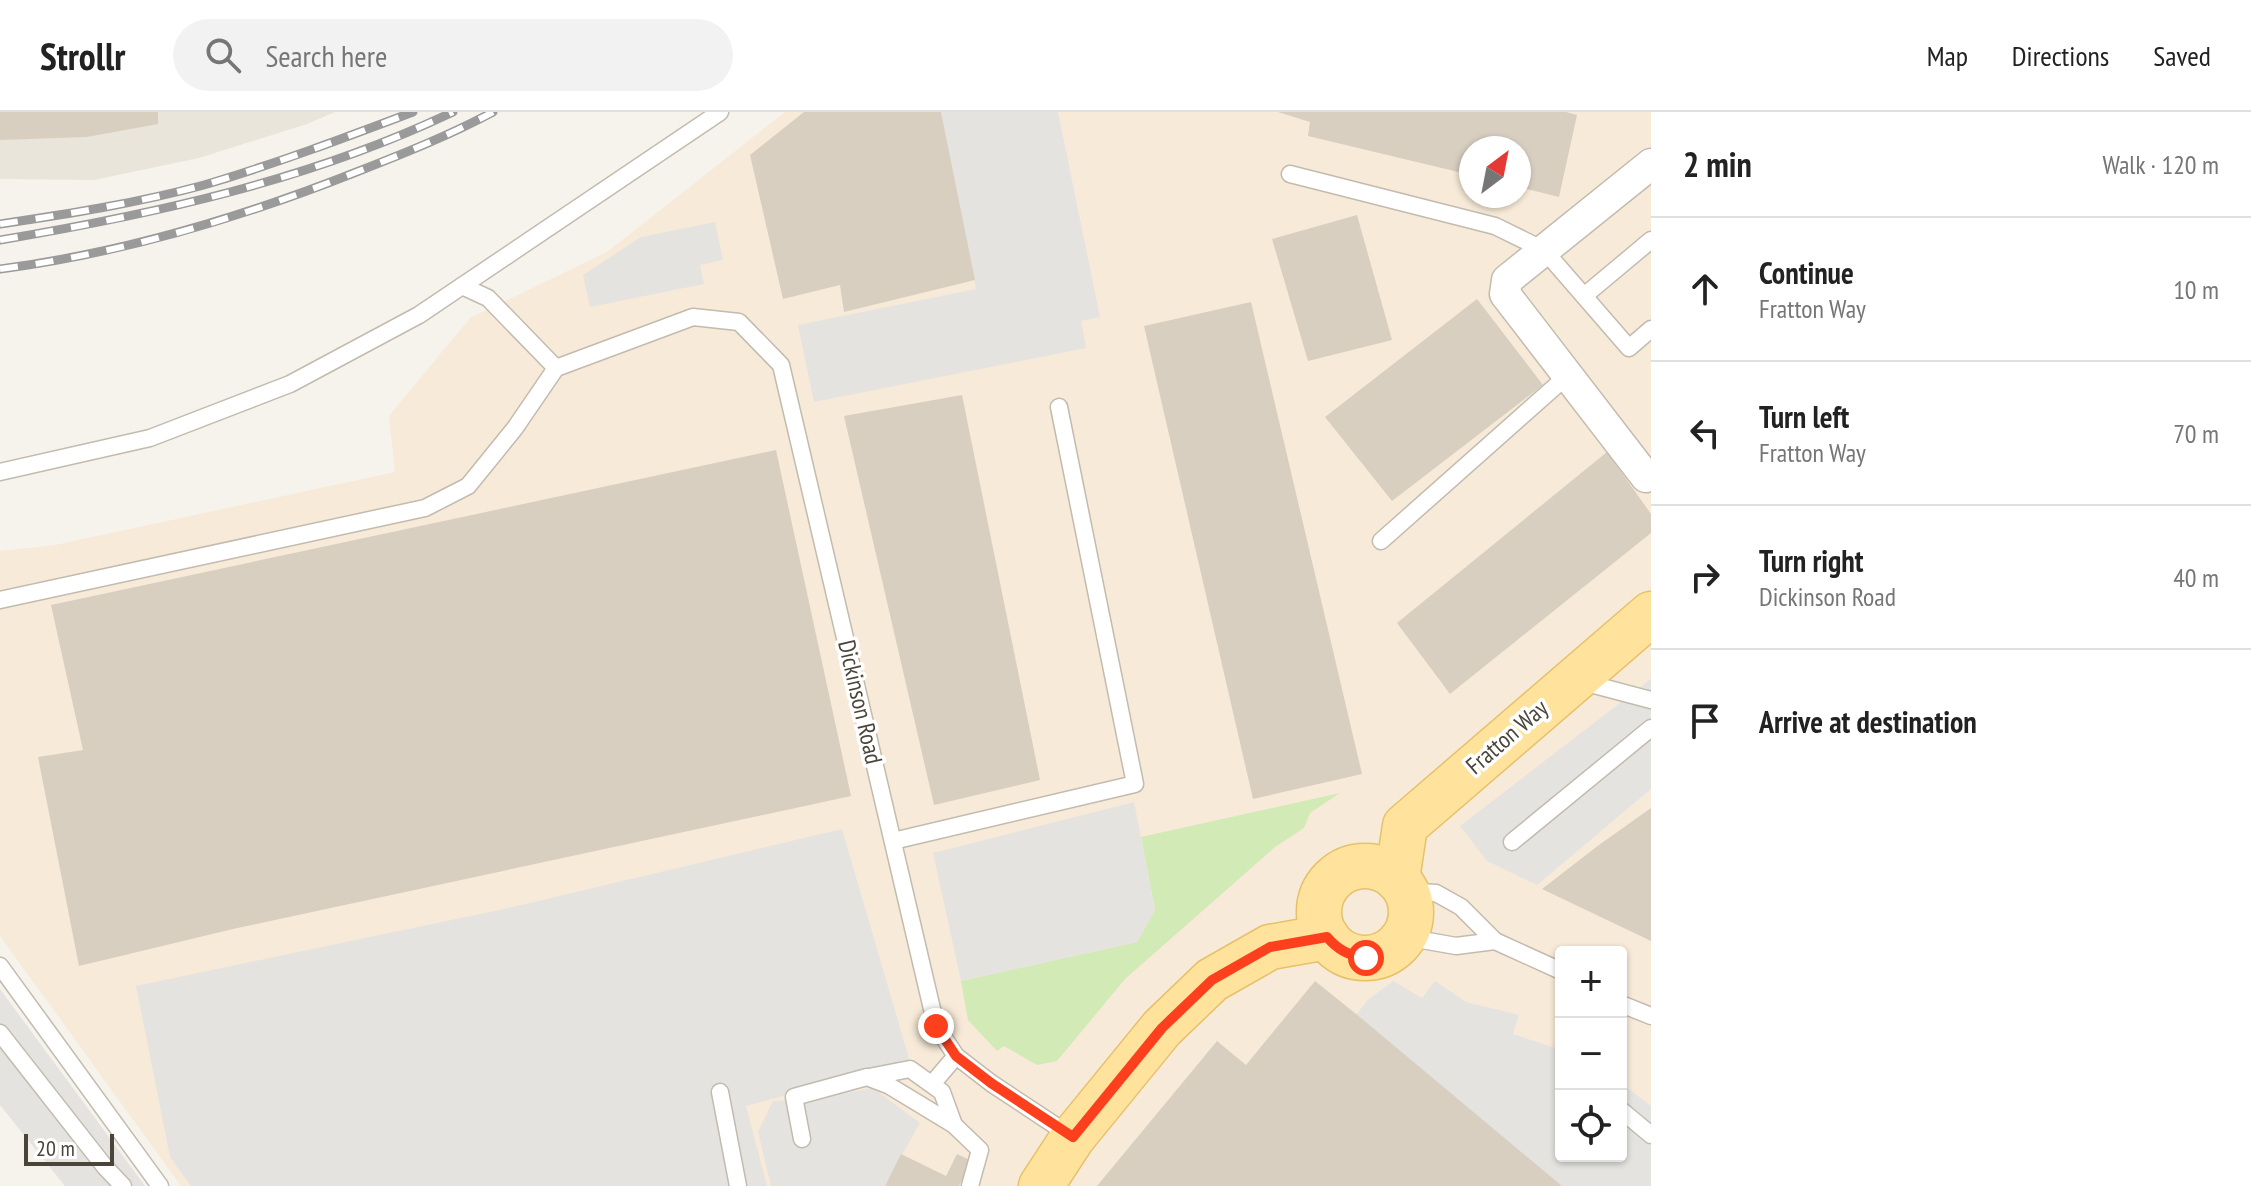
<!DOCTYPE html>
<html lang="en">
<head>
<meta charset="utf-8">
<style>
  :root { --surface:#fff; --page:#f2f2f2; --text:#222; --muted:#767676; --line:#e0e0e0 }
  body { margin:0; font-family:"PT Sans Narrow",sans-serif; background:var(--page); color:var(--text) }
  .controls { position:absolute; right:24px; bottom:24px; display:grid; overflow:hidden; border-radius:8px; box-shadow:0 2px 6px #0004 }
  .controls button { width:72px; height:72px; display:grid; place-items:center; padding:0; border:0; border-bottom:2px solid var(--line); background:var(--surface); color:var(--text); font:40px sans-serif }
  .compass { position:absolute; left:1459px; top:24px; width:72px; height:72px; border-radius:50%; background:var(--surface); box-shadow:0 2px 6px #0004; rotate:32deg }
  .scale { position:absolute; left:24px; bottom:20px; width:90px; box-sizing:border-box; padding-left:8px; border:4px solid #4b4439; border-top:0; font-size:22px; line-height:28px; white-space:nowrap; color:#4b4439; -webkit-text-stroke:6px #fff; paint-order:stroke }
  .stop { position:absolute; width:24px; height:24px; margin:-18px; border:6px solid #fc3f1d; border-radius:50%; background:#fff }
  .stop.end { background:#fc3f1d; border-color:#fff; box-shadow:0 2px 8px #0008 }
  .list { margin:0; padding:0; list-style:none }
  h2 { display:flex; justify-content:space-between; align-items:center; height:104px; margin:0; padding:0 32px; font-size:34px }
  h2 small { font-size:26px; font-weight:400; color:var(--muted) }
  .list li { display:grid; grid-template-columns:52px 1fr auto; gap:24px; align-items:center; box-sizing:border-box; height:144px; padding:0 32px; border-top:2px solid var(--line) }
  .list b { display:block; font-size:30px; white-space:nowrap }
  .list p { margin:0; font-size:26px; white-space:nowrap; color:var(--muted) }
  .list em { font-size:26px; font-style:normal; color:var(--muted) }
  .icon { flex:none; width:44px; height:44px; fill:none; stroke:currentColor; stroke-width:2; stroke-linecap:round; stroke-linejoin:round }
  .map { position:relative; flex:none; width:1651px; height:1074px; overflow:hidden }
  header { display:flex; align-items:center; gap:48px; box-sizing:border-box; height:112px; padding:0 40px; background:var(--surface); border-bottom:2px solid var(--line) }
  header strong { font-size:38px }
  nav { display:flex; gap:44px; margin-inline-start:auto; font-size:28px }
  .search { width:560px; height:72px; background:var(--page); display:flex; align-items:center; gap:20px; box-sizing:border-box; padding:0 28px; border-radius:44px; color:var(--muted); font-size:30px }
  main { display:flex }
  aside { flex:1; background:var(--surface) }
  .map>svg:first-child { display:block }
</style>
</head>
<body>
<header>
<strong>Strollr</strong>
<div class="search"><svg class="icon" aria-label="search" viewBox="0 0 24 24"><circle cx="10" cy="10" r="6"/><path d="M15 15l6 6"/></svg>Search here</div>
<nav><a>Map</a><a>Directions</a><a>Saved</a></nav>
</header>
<main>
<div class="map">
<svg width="1651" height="1074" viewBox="0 0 1651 1074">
  <rect width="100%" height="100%" fill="#f6f3ec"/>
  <path fill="#eae5da" d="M0 0H335L307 12 199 46 94 68 0 67Z"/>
  <path fill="#f7ead8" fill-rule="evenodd" d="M785 0H1651V1074H181L0 824V439L55 433 395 360 389 304 470 206 607 140ZM1471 36H1519V84H1471ZM1561 840H1621V1044H1561Z"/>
  <path fill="#d2eab5" d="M1340 681 1310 701 1304 716 1275 735 1125 867 1057 949 1037 953 1004 934 997 939 968 908 961 869 1137 830 1155 798 1141 725Z"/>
  <g fill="#e5e3e0">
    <path d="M941 0H1058L1100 205 1081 209 1086 236 814 290 798 213 976 177Z"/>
    <path d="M715 110 723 148 700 153 704 172 590 195 583 163 641 125Z"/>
    <path d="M1651 567V677L1537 773 1487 749 1460 714Z"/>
    <path d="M1134 690 1155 798 1137 830 961 869 933 741Z"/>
    <path d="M842 717 910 950 746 994 767 1074H191L170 1045 136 874 513 795Z"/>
    <path d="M1393 869 1422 886 1435 869 1466 890 1519 903 1513 922 1561 938V1044H1621V971L1651 994V1074H1217L1368 888Z"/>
    <path d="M0 877 145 1074H65L0 993Z"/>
    <path d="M873 976 920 1011 885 1074H771L758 1020 773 989 806 988Z"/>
  </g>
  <g fill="#d8cfc1">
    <path d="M0 0H158V12L87 25 0 28Z"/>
    <path d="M804 0H941L975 168 844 200 840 173 783 187 750 43Z"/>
    <path d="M1278 0H1566L1577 3 1559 85 1519 75V36H1471V63L1308 24 1310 10Z"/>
    <path d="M1357 103 1392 228 1308 249 1272 127Z"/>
    <path d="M1477 187 1543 273 1392 389 1325 305Z"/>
    <path d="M1251 190 1362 662 1253 687 1144 214Z"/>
    <path d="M962 283 1040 668 934 693 844 304Z"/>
    <path d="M776 338 851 684 233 817 79 854 38 645 83 638 51 493Z"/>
    <path d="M1607 340 1651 402V421L1450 582 1397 511Z"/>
    <path d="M1651 696V829L1542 777 1599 733Z"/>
    <path d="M1315 869 1361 906 1562 1074H1097L1217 929 1246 953Z"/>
    <path d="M901 1042 946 1064 957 1042 972 1049 959 1074H885Z"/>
  </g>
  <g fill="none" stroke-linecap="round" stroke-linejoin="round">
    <defs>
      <g id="service">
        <path d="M1290 62 1495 114 1544 138 1629 236 1651 217"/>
        <path d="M462 174 488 186 556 256"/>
        <path d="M1584 184 1651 128"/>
        <path d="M0 360 150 326 290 272 419 203 720 0"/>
        <path d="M1381 429 1567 264"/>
        <path d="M0 488 425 396 468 374 515 316 556 256 693 205 739 210 781 253 936 914 956 944 991 971 1071 1024"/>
        <path d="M1583 570 1651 588"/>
        <path d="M893 729 1135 672 1059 295"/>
        <path d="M1512 730 1651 616"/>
        <path d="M1406 779 1436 781 1461 795 1495 829 1561 859"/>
        <path d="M1405 825 1456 834 1495 829"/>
        <path d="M0 854 160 1074"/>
        <path d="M1621 892 1651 904"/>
        <path d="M0 921 105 1055 123 1074"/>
        <path d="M869 965 910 957 942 980 954 1013"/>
        <path d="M932 972 956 944"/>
        <path d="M720 980 738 1074"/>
        <path d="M1621 998 1651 1023"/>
        <path d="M802 1027 794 985 867 965 888 973 954 1013 980 1038 970 1074"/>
      </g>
      <path id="minor" d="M1646 365 1505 182 1507 168 1651 52"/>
      <g id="primary">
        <circle cx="1365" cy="800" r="46"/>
        <path d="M1397 767 1405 714 1651 502"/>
        <path d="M1041 1074 1073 1025 1162 916 1212 868 1270 835 1327 825"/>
      </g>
    </defs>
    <use href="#service" stroke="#c2bbae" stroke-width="19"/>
    <use href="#minor" stroke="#c2bbae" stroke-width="33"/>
    <use href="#primary" stroke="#e6c16a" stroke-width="47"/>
    <use href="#service" stroke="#fff" stroke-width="16"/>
    <use href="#minor" stroke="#fff" stroke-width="30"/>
    <use href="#primary" stroke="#ffe39c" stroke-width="44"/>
    <defs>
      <g id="rail">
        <path d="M0 112C68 102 138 91 204 73 275 52 344 26 413 0"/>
        <path d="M0 128C155 102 310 68 453 0"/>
        <path d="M0 157C124 141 243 105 359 59 405 41 450 23 493 0"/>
      </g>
    </defs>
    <use href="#rail" stroke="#9a9a9a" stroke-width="9"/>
    <use href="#rail" stroke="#fff" stroke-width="6" stroke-dasharray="18" stroke-linecap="butt"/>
  </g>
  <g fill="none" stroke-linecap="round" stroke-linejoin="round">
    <path stroke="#fc3f1d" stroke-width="10" d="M936 914 956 944 991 971 1073 1025 1162 916 1212 868 1270 835 1327 825C1338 838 1348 843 1366 846"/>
  </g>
  <g text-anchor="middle" stroke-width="7" stroke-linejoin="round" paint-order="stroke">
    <g font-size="24" fill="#4b4439" stroke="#fff">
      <text transform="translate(860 590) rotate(77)" y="8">Dickinson Road</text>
      <text transform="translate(1507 625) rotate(-41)" y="8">Fratton Way</text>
    </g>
  </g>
</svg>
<div class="controls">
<button>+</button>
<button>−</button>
<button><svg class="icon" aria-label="locate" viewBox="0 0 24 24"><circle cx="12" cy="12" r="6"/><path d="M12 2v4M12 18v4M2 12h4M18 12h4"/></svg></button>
</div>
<svg class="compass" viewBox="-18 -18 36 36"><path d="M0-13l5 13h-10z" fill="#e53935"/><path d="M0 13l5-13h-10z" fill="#767676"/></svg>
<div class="scale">20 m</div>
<div class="stop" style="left:1366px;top:846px"></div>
<div class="stop end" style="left:936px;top:914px"></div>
</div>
<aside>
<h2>2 min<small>Walk · 120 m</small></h2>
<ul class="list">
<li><svg class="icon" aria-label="ahead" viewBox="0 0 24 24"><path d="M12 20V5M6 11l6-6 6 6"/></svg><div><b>Continue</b><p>Fratton Way</p></div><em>10 m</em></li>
<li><svg class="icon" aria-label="left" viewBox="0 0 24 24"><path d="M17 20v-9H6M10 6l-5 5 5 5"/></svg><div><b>Turn left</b><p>Fratton Way</p></div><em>70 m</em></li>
<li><svg class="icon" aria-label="right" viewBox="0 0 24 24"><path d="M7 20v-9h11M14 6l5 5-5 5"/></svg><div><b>Turn right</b><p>Dickinson Road</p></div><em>40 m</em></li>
<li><svg class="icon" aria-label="arrive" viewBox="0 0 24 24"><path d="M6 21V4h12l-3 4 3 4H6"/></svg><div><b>Arrive at destination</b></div></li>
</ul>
</aside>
</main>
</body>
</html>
